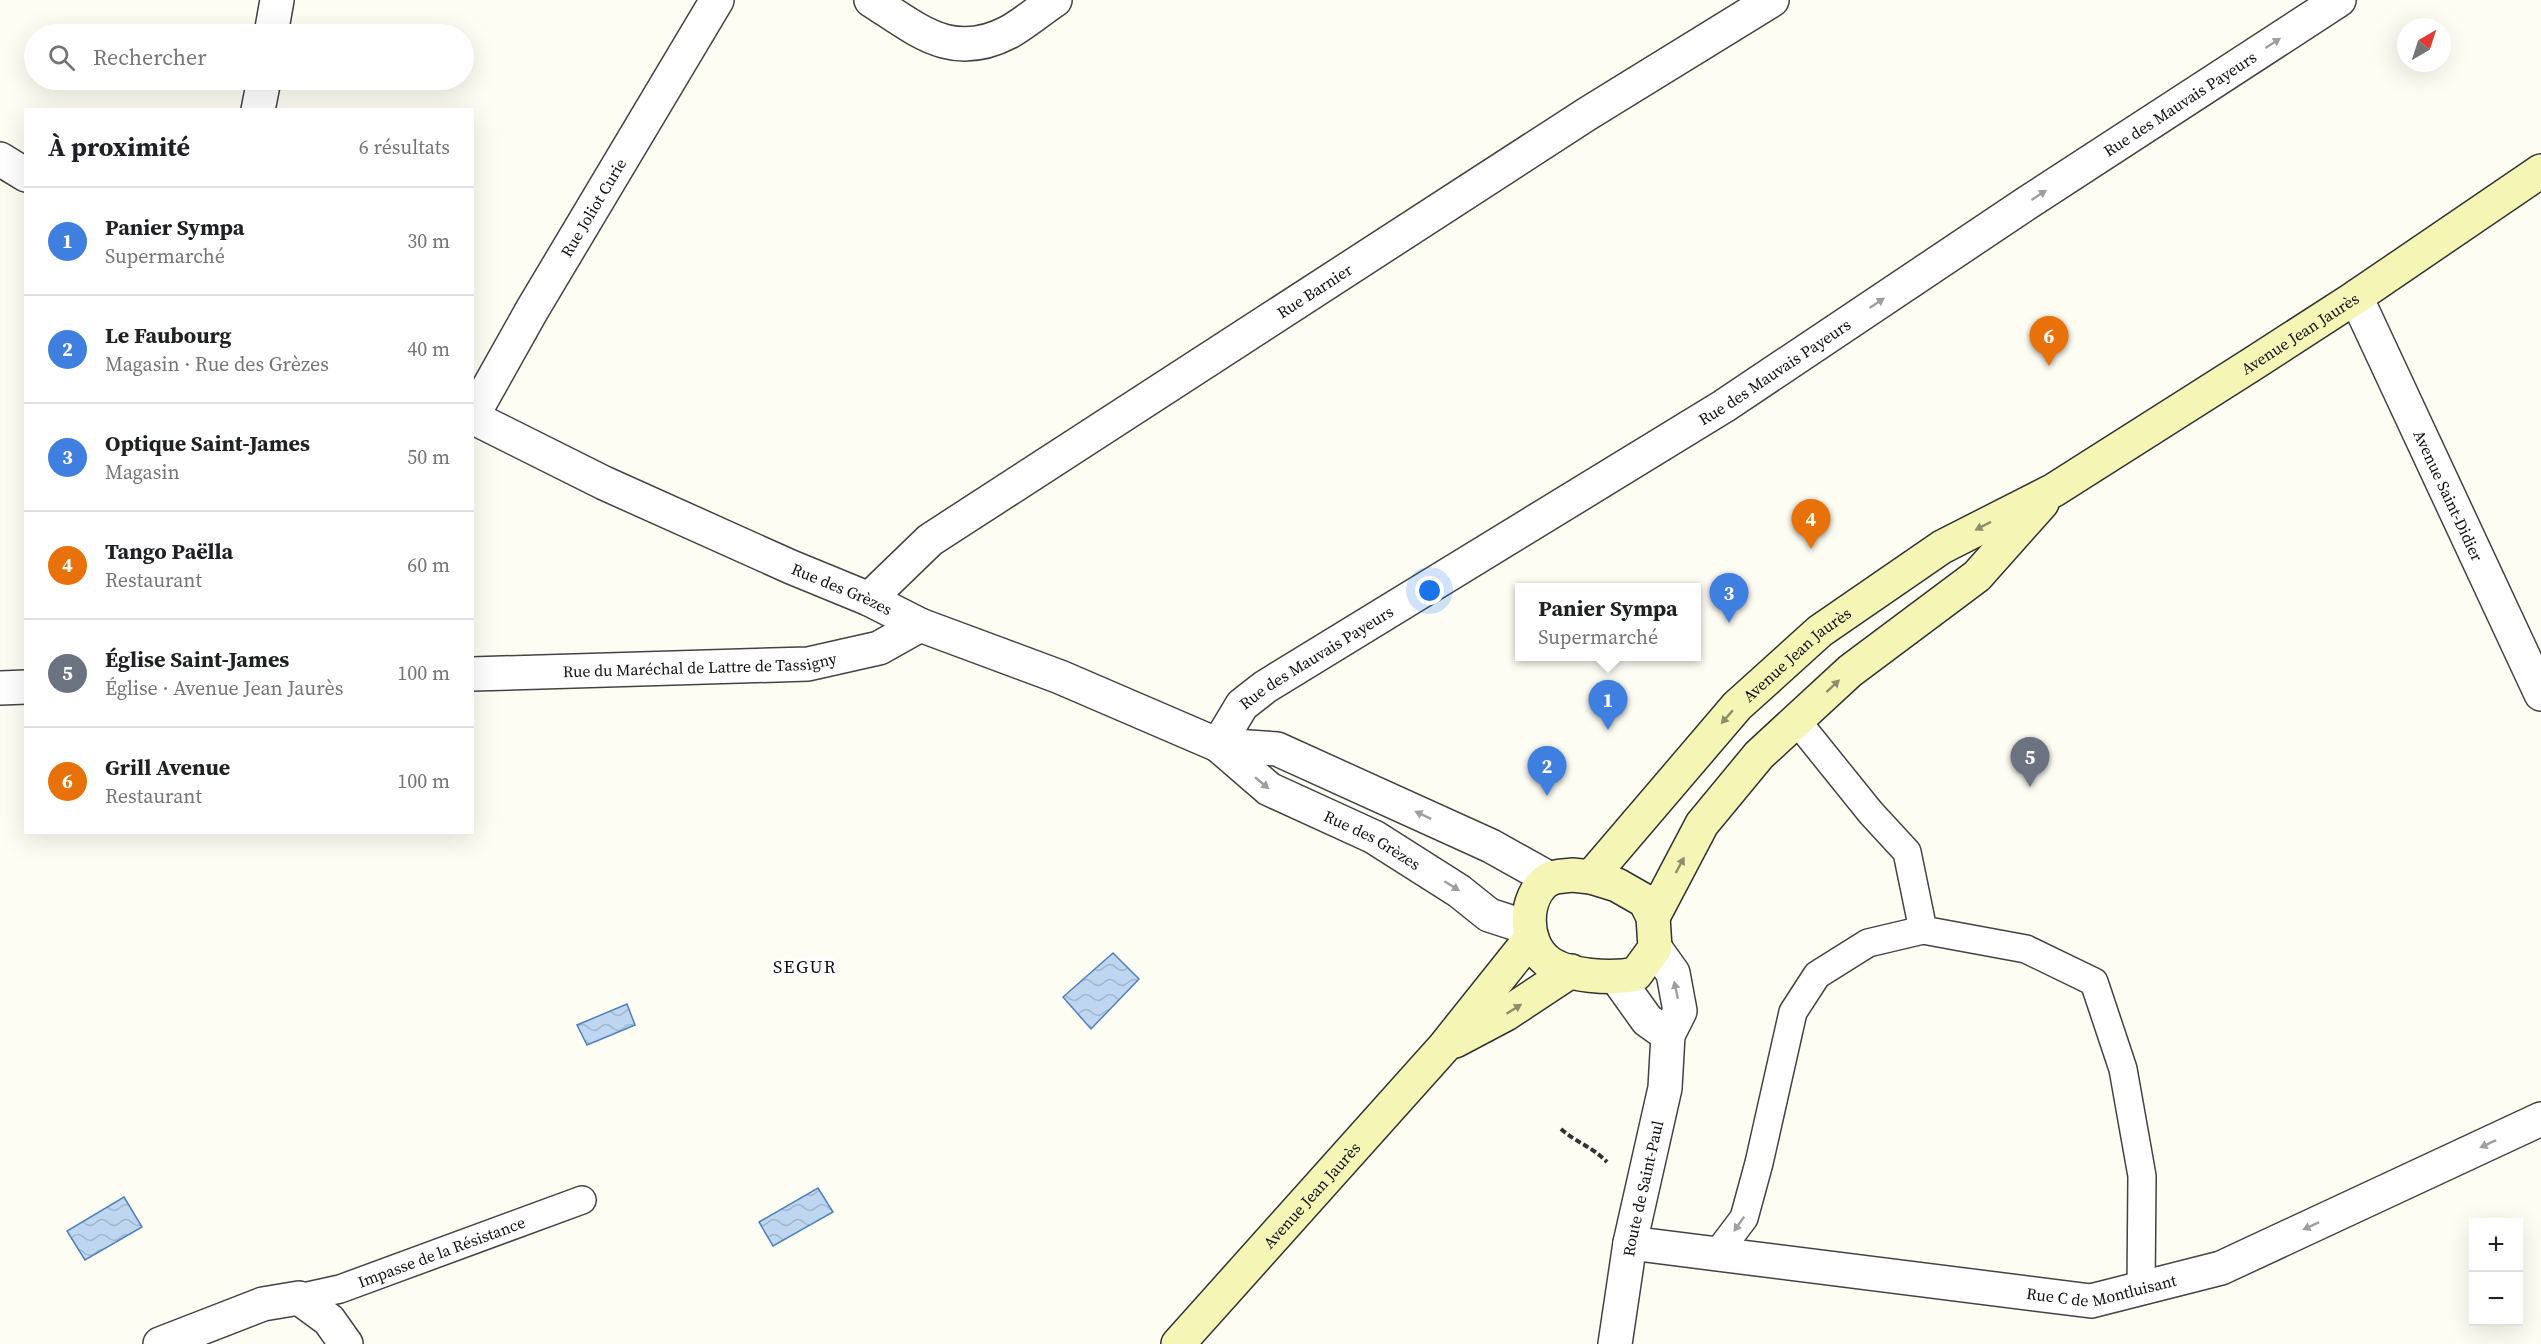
<!DOCTYPE html>
<html lang="fr">
<head>
<meta charset="utf-8">
<style>
  :root { --surface:#fff; --page:#f2f2f2; --text:#202124; --muted:#757577; --line:#e0e0e0; --accent:#b04137 }
  body { margin:0; font-family:"Source Serif 4",serif; background:var(--page); color:var(--text) }
  .controls { position:absolute; right:18px; bottom:18px; display:grid; overflow:hidden; border-radius:0px; box-shadow:0 6px 24px #0002 }
  .controls button { width:54px; height:54px; display:grid; place-items:center; padding:0; border:0; border-bottom:2px solid var(--line); background:var(--surface); color:var(--text); font:30px sans-serif }
  .compass { position:absolute; left:2397px; top:18px; width:54px; height:54px; border-radius:50%; background:var(--surface); box-shadow:0 6px 24px #0002; rotate:39deg }
  .you { position:absolute; left:1430px; top:591px; width:21px; height:21px; margin:-15px; border:4px solid #fff; border-radius:50%; background:#1a73e8; box-shadow:0 0 0 9px #1a73e833 }
  .badge { display:grid; place-items:center; width:39px; height:39px; border-radius:50%; background:var(--accent); color:#fff; font-size:20px; font-weight:700 }
  .pin { position:absolute; translate:-50% -50px; filter:drop-shadow(0 2px 3px #0008) }
  .pin::after { content:''; position:absolute; top:32px; width:21px; height:18px; background:inherit; clip-path:polygon(0 0,100% 0,50% 100%) }
  .popup { position:absolute; left:1515px; top:583px; width:186px; height:78px; box-sizing:border-box; display:grid; place-content:center; border-radius:0px; background:var(--surface); filter:drop-shadow(0 2px 4px #0005); font-size:20px; white-space:nowrap; color:var(--muted) }
  .popup b { font-size:22px; color:var(--text) }
  .popup::after { content:''; position:absolute; left:50%; top:100%; margin-left:-12px; border:12px solid transparent; border-top-color:var(--surface) }
  .list { margin:0; padding:0; list-style:none }
  h2 { display:flex; justify-content:space-between; align-items:center; height:78px; margin:0; padding:0 24px; font-size:26px }
  h2 small { font-size:20px; font-weight:400; color:var(--muted) }
  .list li { display:grid; grid-template-columns:39px 1fr auto; gap:18px; align-items:center; box-sizing:border-box; height:108px; padding:0 24px; border-top:2px solid var(--line) }
  .list b { display:block; font-size:22px; white-space:nowrap }
  .list p { margin:0; font-size:20px; white-space:nowrap; color:var(--muted) }
  .list em { font-size:20px; font-style:normal; color:var(--muted) }
  .icon { flex:none; width:33px; height:33px; fill:none; stroke:currentColor; stroke-width:2; stroke-linecap:round; stroke-linejoin:round }
  .map { position:relative; flex:none; width:2541px; height:1344px; overflow:hidden }
  .search { position:absolute; background:var(--surface); box-shadow:0 6px 24px #0002; left:24px; top:24px; width:450px; height:66px; display:flex; align-items:center; gap:15px; box-sizing:border-box; padding:0 21px; border-radius:33px; color:var(--muted); font-size:22px }
  .panel { position:absolute; background:var(--surface); box-shadow:0 6px 24px #0002; left:24px; top:108px; width:450px; height:726px; border-radius:0px }
  .map>svg:first-child { display:block }
</style>
</head>
<body>
<div class="map">
<svg width="2541" height="1344" viewBox="0 0 2541 1344">
  <defs>
    <pattern id="water-waves" width="16" height="10" patternUnits="userSpaceOnUse" patternTransform="scale(1.5)"><rect width="16" height="10" fill="#bed6f0"/><path d="M0 5q4-4 8 0t8 0" fill="none" stroke="#a2b7cd"/></pattern>
  </defs>
  <rect width="100%" height="100%" fill="#fefdf4"/>
  <g fill="url(#water-waves)" stroke="#4d82be" stroke-width="1.5">
    <path d="M1113 953 1139 979 1091 1029 1063 997Z"/>
    <path d="M627 1004 635 1025 587 1045 577 1025Z"/>
    <path d="M818 1188 833 1212 773 1246 759 1222Z"/>
    <path d="M124 1197 142 1227 85 1260 67 1231Z"/>
  </g>
  <g fill="none" stroke-linecap="round" stroke-linejoin="round">
    <defs>
      <g id="service">
        <path d="M1796 720 1871 813 1907 852 1923 930 2026 949 2094 982 2123 1069 2142 1176 2141 1290"/>
        <path d="M1716 1255 1744 1218 1759 1163 1793 1012 1817 975 1868 943 1923 930"/>
        <path id="s1" d="M299 1298 340 1289 582 1200"/>
      </g>
      <g id="minor">
        <path d="M871 0C918 30 952 62 1009 32 1025 23 1040 10 1055 0"/>
        <path d="M271 34 277 0"/>
        <path d="M258 110 264 80"/>
        <path id="s2" d="M472 417 532 310 717 0"/>
        <path id="s3" d="M869 599 930 540 1587 114 1772 0"/>
        <path id="s4" d="M472 674 808 664 879 648 920 625"/>
        <path d="M0 688 26 687"/>
        <path id="s5" d="M1218 745 1242 705 1265 687 1724 406 2027 203 2339 0"/>
        <path id="s6" d="M1630 1243 2091 1301 2221 1268 2541 1119"/>
        <path d="M160 1344 263 1304 299 1298 329 1320 346 1344"/>
      </g>
      <g id="tertiary">
        <path d="M0 159 26 175"/>
        <path id="s7" d="M2356 297 2541 694"/>
        <path id="s8" d="M472 417 604 483 791 567 869 599 920 625 1060 677 1218 745 1269 789 1374 837 1459 891 1489 915 1529 928"/>
        <path d="M1218 745 1277 749 1491 846 1550 879"/>
        <path d="M1617 978 1647 1020 1668 1035"/>
        <path id="s9" d="M1615 1344 1630 1243 1665 1088 1668 1035 1680 1011 1673 973 1655 948"/>
      </g>
      <g id="secondary">
        <path d="M1572 875 1591 877 1617 885 1645 901 1653 917 1655 948 1636 974C1612 979 1567 977 1547 961 1523 942 1523 896 1549 879 1555 876 1566 876 1572 875Z"/>
        <path id="s10" d="M1591 877 1737 706 1820 631 1942 547 2054 490 2254 363 2356 297 2541 171"/>
        <path d="M1653 917 1702 824 1759 755 1850 671 1977 576 2042 503"/>
        <path d="M1455 1041 1506 1014 1571 971"/>
        <path id="s11" d="M1178 1344 1444 1047 1531 938"/>
      </g>
    </defs>
    <use href="#service" stroke="#434343" stroke-width="30"/>
    <use href="#minor" stroke="#434343" stroke-width="36"/>
    <use href="#tertiary" stroke="#434343" stroke-width="36"/>
    <use href="#secondary" stroke="#323232" stroke-width="36"/>
    <path stroke="#323232" stroke-width="4" stroke-dasharray="6 3" stroke-linecap="butt" d="M1561 1129C1577 1143 1591 1146 1607 1162"/>
    <use href="#service" stroke="#fff" stroke-width="27"/>
    <use href="#minor" stroke="#fff" stroke-width="33"/>
    <use href="#tertiary" stroke="#fff" stroke-width="33"/>
    <use href="#secondary" stroke="#f5f6b6" stroke-width="33"/>
  </g>
  <defs><path id="oneway-solid" d="M-6-.8H1V-3.2L6.5 0L1 3.2V.8H-6Z" transform="scale(1.5)"/></defs>
  <g fill="#9f9f9f">
    <use href="#oneway-solid" transform="translate(2273 43) rotate(-33)"/>
    <use href="#oneway-solid" transform="translate(2039 195) rotate(-33)"/>
    <use href="#oneway-solid" transform="translate(1877 303) rotate(-34)"/>
    <use href="#oneway-solid" transform="translate(1262 783) rotate(40)"/>
    <use href="#oneway-solid" transform="translate(1423 815) rotate(-155)"/>
    <use href="#oneway-solid" transform="translate(1452 886) rotate(32)"/>
    <use href="#oneway-solid" transform="translate(1676 990) rotate(-102)"/>
    <use href="#oneway-solid" transform="translate(2488 1144) rotate(155)"/>
    <use href="#oneway-solid" transform="translate(1739 1224) rotate(125)"/>
    <use href="#oneway-solid" transform="translate(2311 1226) rotate(155)"/>
  </g>
  <g fill="#8e8e6b">
    <use href="#oneway-solid" transform="translate(1983 526) rotate(153)"/>
    <use href="#oneway-solid" transform="translate(1833 686) rotate(-43)"/>
    <use href="#oneway-solid" transform="translate(1727 717) rotate(131)"/>
    <use href="#oneway-solid" transform="translate(1680 865) rotate(-62)"/>
    <use href="#oneway-solid" transform="translate(1514 1009) rotate(-32)"/>
  </g>
  <g text-anchor="middle" stroke-width="6" stroke-linejoin="round" paint-order="stroke">
    <g font-size="16" fill="#101010" stroke="#fff">
      <text dy="6" stroke="none"><textPath href="#s5" startOffset="1161">Rue des Mauvais Payeurs</textPath></text>
      <text dy="6" stroke="none"><textPath href="#s2" startOffset="242">Rue Joliot Curie</textPath></text>
      <text dy="6" stroke="none"><textPath href="#s3" startOffset="543">Rue Barnier</textPath></text>
      <text dy="6" stroke="none"><textPath href="#s10" startOffset="902">Avenue Jean Jaurès</textPath></text>
      <text dy="6" stroke="none"><textPath href="#s5" startOffset="675">Rue des Mauvais Payeurs</textPath></text>
      <text dy="6" stroke="none"><textPath href="#s7" startOffset="219">Avenue Saint-Didier</textPath></text>
      <text dy="6" stroke="none"><textPath href="#s8" startOffset="408">Rue des Grèzes</textPath></text>
      <text dy="6" stroke="none"><textPath href="#s10" startOffset="304">Avenue Jean Jaurès</textPath></text>
      <text dy="6" stroke="none"><textPath href="#s5" startOffset="135">Rue des Mauvais Payeurs</textPath></text>
      <text dy="6" stroke="none"><textPath href="#s4" startOffset="228">Rue du Maréchal de Lattre de Tassigny</textPath></text>
      <text dy="6" stroke="none"><textPath href="#s8" startOffset="998">Rue des Grèzes</textPath></text>
      <text dy="6" stroke="none"><textPath href="#s9" startOffset="158">Route de Saint-Paul</textPath></text>
      <text dy="6" stroke="none"><textPath href="#s11" startOffset="200">Avenue Jean Jaurès</textPath></text>
      <text dy="6" stroke="none"><textPath href="#s1" startOffset="150">Impasse de la Résistance</textPath></text>
      <text dy="6" stroke="none"><textPath href="#s6" startOffset="476">Rue C de Montluisant</textPath></text>
    </g>
    <g font-size="18" letter-spacing="1.5" fill="#101010" stroke="#fff">
      <text x="805" y="973">SEGUR</text>
    </g>
  </g>
</svg>
<div class="controls">
<button>+</button>
<button>−</button>
</div>
<svg class="compass" viewBox="-18 -18 36 36"><path d="M0-13l5 13h-10z" fill="#e53935"/><path d="M0 13l5-13h-10z" fill="#757577"/></svg>
<div class="you"></div>
<div class="pin badge" style="left:1608px;top:730px;background:#3f7fe0">1</div>
<div class="popup"><b>Panier Sympa</b>Supermarché</div>
<div class="pin badge" style="left:1547px;top:796px;background:#3f7fe0">2</div>
<div class="pin badge" style="left:1729px;top:623px;background:#3f7fe0">3</div>
<div class="pin badge" style="left:1811px;top:549px;background:#e8710a">4</div>
<div class="pin badge" style="left:2030px;top:787px;background:#6b7280">5</div>
<div class="pin badge" style="left:2049px;top:366px;background:#e8710a">6</div>
<div class="search"><svg class="icon" aria-label="search" viewBox="0 0 24 24"><circle cx="10" cy="10" r="6"/><path d="M15 15l6 6"/></svg>Rechercher</div>
<section class="panel">
<h2>À proximité<small>6 résultats</small></h2>
<ul class="list">
<li><span class="badge" style="background:#3f7fe0">1</span><div><b>Panier Sympa</b><p>Supermarché</p></div><em>30 m</em></li>
<li><span class="badge" style="background:#3f7fe0">2</span><div><b>Le Faubourg</b><p>Magasin · Rue des Grèzes</p></div><em>40 m</em></li>
<li><span class="badge" style="background:#3f7fe0">3</span><div><b>Optique Saint-James</b><p>Magasin</p></div><em>50 m</em></li>
<li><span class="badge" style="background:#e8710a">4</span><div><b>Tango Paëlla</b><p>Restaurant</p></div><em>60 m</em></li>
<li><span class="badge" style="background:#6b7280">5</span><div><b>Église Saint-James</b><p>Église · Avenue Jean Jaurès</p></div><em>100 m</em></li>
<li><span class="badge" style="background:#e8710a">6</span><div><b>Grill Avenue</b><p>Restaurant</p></div><em>100 m</em></li>
</ul>
</section>
</div>
</body>
</html>
